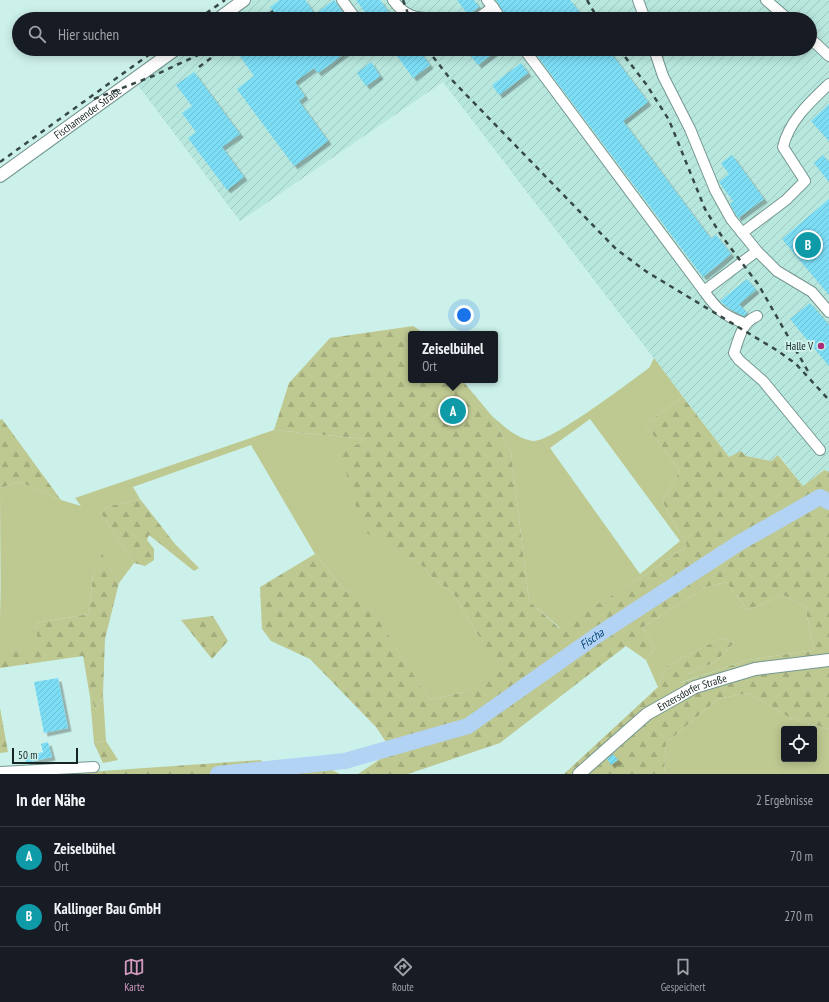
<!DOCTYPE html>
<html lang="de">
<head>
<meta charset="utf-8">
<style>
  :root { --surface:#171b24; --page:#20242c; --text:#f1f3f6; --muted:#9ea1a6; --line:#363941; --accent:#d29abe }
  body { margin:0; font-family:"PT Sans Narrow",sans-serif; background:var(--page); color:var(--text) }
  .controls { position:absolute; right:12px; bottom:12px; display:grid; overflow:hidden; border-radius:4px; box-shadow:0 2px 10px #0003 }
  .controls button { width:36px; height:36px; display:grid; place-items:center; padding:0; border:0; border-bottom:1px solid var(--line); background:var(--surface); color:var(--text); font:20px sans-serif }
  .scale { position:absolute; left:12px; bottom:10px; width:66px; box-sizing:border-box; padding-left:4px; border:2px solid #162422; border-top:0; font-size:11px; line-height:14px; white-space:nowrap; color:#162422; -webkit-text-stroke:3px #ccf1ea; paint-order:stroke }
  .you { position:absolute; left:464px; top:315px; width:14px; height:14px; margin:-10px; border:3px solid #fff; border-radius:50%; background:#1a73e8; box-shadow:0 0 0 6px #1a73e833 }
  .badge { display:grid; place-items:center; width:26px; height:26px; border-radius:50%; background:var(--accent); color:#fff; font-size:13px; font-weight:700 }
  .pin { position:absolute; translate:-50% -50%; border:2px solid #fff; box-shadow:0 1px 4px #0006 }
  .popup { position:absolute; left:408px; top:331px; width:90px; height:52px; box-sizing:border-box; display:grid; place-content:center; border-radius:4px; background:var(--surface); filter:drop-shadow(0 1px 3px #0005); font-size:13px; white-space:nowrap; color:var(--muted) }
  .popup b { font-size:15px; color:var(--text) }
  .popup::after { content:''; position:absolute; left:50%; top:100%; margin-left:-8px; border:8px solid transparent; border-top-color:var(--surface) }
  .list { margin:0; padding:0; list-style:none }
  h2 { display:flex; justify-content:space-between; align-items:center; height:52px; margin:0; padding:0 16px; font-size:17px }
  h2 small { font-size:13px; font-weight:400; color:var(--muted) }
  .list li { display:grid; grid-template-columns:26px 1fr auto; gap:12px; align-items:center; box-sizing:border-box; height:60px; padding:0 16px; border-top:1px solid var(--line) }
  .list b { display:block; font-size:15px; white-space:nowrap }
  .list p { margin:0; font-size:13px; white-space:nowrap; color:var(--muted) }
  .list em { font-size:13px; font-style:normal; color:var(--muted) }
  .icon { flex:none; width:22px; height:22px; fill:none; stroke:currentColor; stroke-width:2; stroke-linecap:round; stroke-linejoin:round }
  .map { position:relative; flex:none; width:829px; height:774px; overflow:hidden }
  .search { position:absolute; background:var(--surface); box-shadow:0 2px 10px #0003; left:12px; right:12px; top:12px; height:44px; display:flex; align-items:center; gap:10px; box-sizing:border-box; padding:0 14px; border-radius:22px; color:var(--muted); font-size:15px }
  .sheet { height:172px; background:var(--surface) }
  nav { display:flex; justify-content:space-around; align-items:center; box-sizing:border-box; height:56px; border-top:1px solid var(--line); background:var(--surface); font-size:11px; color:var(--muted) }
  nav a { display:grid; justify-items:center; gap:2px }
  nav .on { color:var(--accent) }
  .map>svg:first-child { display:block }
</style>
</head>
<body>
<div class="map">
<svg width="829" height="774" viewBox="0 0 829 774">
  <defs>
    <pattern id="industrial-furrows" width="10" height="10" patternUnits="userSpaceOnUse"><rect width="10" height="10" fill="#b8e7de"/><path d="M-1 1l2-2M0 10L10 0M9 11l2-2" fill="none" stroke="#9dc6be"/></pattern>
    <pattern id="forest-firs" width="22" height="20" patternUnits="userSpaceOnUse"><rect width="22" height="20" fill="#bec891"/><path d="M5 1l3.5 6h-7zM16 11l3.5 6h-7z" fill="#a3ac7d"/></pattern>
    <pattern id="building-hatch" width="6" height="6" patternUnits="userSpaceOnUse"><rect width="6" height="6" fill="#7cddf5"/><path d="M-1 1l2-2M0 6l6-6M5 7l2-2" fill="none" stroke="#6abed2"/></pattern>
    <filter id="shadow"><feDropShadow dx="3.5" dy="3.5" stdDeviation="0" flood-color="#0004"/></filter>
  </defs>
  <rect width="100%" height="100%" fill="#ccf1ea"/>
  <path fill="url(#industrial-furrows)" d="M251 0H829V472L823 470 803 486 779 455 771 461 746 456 729 457 443 82 240 221 137 84 185 49H810V19H225Z"/>
  <g fill="#bec891" fill-rule="evenodd">
    <path d="M654 358 683 397 645 424 680 471 662 501 687 546 642 577 560 628 529 601 511 452 492 416C505 427 515 438 533 441 550 443 631 381 649 368ZM590 419 680 541 640 574 550 448Z"/>
    <path d="M274 430 366 439 354 446 339 445 364 531 421 565 434 579 453 593 476 632 501 666 464 692 430 700 359 591 346 592 315 554 251 445 133 487 140 499 110 506 100 512 134 563 119 583 101 553 93 574 89 614 36 623 39 648 1 649 0 488 20 482 61 500 81 506 75 498Z"/>
    <path d="M726 582 748 610 783 595 805 606 814 650 747 660 679 683 688 674 715 662 734 643 721 638 667 666 658 687 646 660 655 648 643 627 706 587Z"/>
    <path d="M748 693 790 718 829 729V774H664L666 743 718 699ZM784 729H814V759H784Z"/>
    <path d="M103 694 106 741 94 743 90 697 96 710Z"/>
  </g>
  <g fill="url(#forest-firs)">
    <path d="M413 326 425 334H411V380H462L492 416 511 452 529 601 559 628 642 577 687 546 662 501 680 471 645 424 683 397 729 457 741 451 746 456 771 461 778 455 803 486 824 470 829 472V729L790 718 748 693 718 699 666 743 664 774H564L658 687 667 666 721 638 734 643 715 662 688 674 680 683 747 660 814 650 805 606 783 595 748 610 726 582 706 587 643 627 655 648 646 660 626 646 500 743 408 774H358L392 751 376 727 310 659 271 641 262 629 260 587 315 554 346 592 359 590 430 700 464 692 500 666 476 632 453 593 434 579 421 565 363 531 338 444 354 446 366 439 274 430 289 383 330 338Z"/>
    <path d="M2 419 61 500 20 482 0 488V420Z"/>
    <path d="M140 499 175 544 199 568 194 571 149 535 147 540 154 549V560L145 566 134 563 100 512 110 506Z"/>
    <path d="M101 552 119 583 105 639 103 694 96 710 90 697 83 656 0 668V587L2 648H38L36 623 89 614 93 574Z"/>
    <path d="M213 616 228 641 212 659 181 620Z"/>
    <path d="M0 708 8 752 0 753Z"/>
    <path d="M106 741 118 760 103 763 94 743Z"/>
    <path d="M261 760 269 773 326 767 340 774H58Z"/>
  </g>
  <g fill="none" stroke-linecap="round" stroke-linejoin="round">
    <path stroke="#b2d3f4" stroke-width="16" id="s1" d="M218 774 345 761 468 726 596 636 739 543 820 497 829 502"/>
  </g>
  <g fill="url(#building-hatch)" filter="url(#shadow)">
    <path d="M280 0H305L315 14 334 0 347 19H269L275 14 270 7Z"/>
    <path d="M356 0H380L390 14 383 19H370Z"/>
    <path d="M457 0H474L479 7 468 15Z"/>
    <path d="M496 0H570L585 19H507Z"/>
    <path d="M235 49H351L318 73 314 68 295 82 305 96 299 101 328 141 294 166 237 89 254 76Z"/>
    <path d="M392 49H418L430 65 413 78Z"/>
    <path d="M465 49H499L478 65Z"/>
    <path d="M532 49H608L648 102 623 121 711 239 716 235 731 254 703 277Z"/>
    <path d="M371 62 380 76 366 86 357 73Z"/>
    <path d="M521 63 528 73 499 95 492 85Z"/>
    <path d="M194 72 240 134 222 147 244 177 227 190 188 138 196 132 182 113 192 106 176 85Z"/>
    <path d="M829 104V141L811 121Z"/>
    <path d="M732 155 764 199 738 218 730 204 733 201 719 182 729 174 721 163Z"/>
    <path d="M823 155 829 162V182L814 163Z"/>
    <path d="M829 199V295L782 239Z"/>
    <path d="M747 279 756 290 739 304 747 313 744 316 730 309 720 301Z"/>
    <path d="M810 303 829 325V366L790 319Z"/>
    <path d="M58 678 68 728 44 733 34 682Z"/>
    <path d="M48 742 52 757 26 763 25 757 43 752 41 744Z"/>
    <path d="M613 754 618 760 611 765 607 759Z"/>
  </g>
  <g fill="none" stroke-linecap="round" stroke-linejoin="round">
    <defs>
      <g id="minor">
        <path d="M342 0 356 19"/>
        <path d="M393 0C408 21 421 17 444 19"/>
        <path d="M638 0 645 19"/>
        <path d="M766 0 788 19"/>
        <path d="M493 7 501 19"/>
        <path d="M477 19 493 7 487 0"/>
        <path d="M810 38 829 56"/>
        <path d="M524 49 704 291 757 251"/>
        <path d="M654 49 663 76 690 129 715 190 731 219 757 251 777 271 812 292 829 312"/>
        <path d="M742 233 786 200 805 181 783 147C789 121 810 102 829 84"/>
        <path d="M704 291C718 311 723 315 746 324"/>
        <path d="M757 316C742 322 739 338 734 353L739 360 763 381 820 450"/>
        <path d="M0 772 94 767"/>
      </g>
      <g id="major">
        <path d="M218 19 244 0"/>
        <path id="s2" d="M0 176 176 49"/>
        <path id="s3" d="M579 774 647 714 695 687 755 669 829 660"/>
      </g>
    </defs>
    <use href="#minor" stroke="#749790" stroke-width="12"/>
    <use href="#major" stroke="#749790" stroke-width="14"/>
    <use href="#minor" stroke="#fff" stroke-width="10"/>
    <use href="#major" stroke="#fff" stroke-width="12"/>
    <g stroke="#374946" stroke-width="2.5" stroke-dasharray="5 5" stroke-linecap="butt">
      <path d="M403 0 410 19"/>
      <path d="M587 0 598 19"/>
      <path d="M198 19 225 0"/>
      <path d="M263 19 273 11"/>
      <path d="M427 49 448 76 616 249 647 272 778 351 796 364 829 400"/>
      <path d="M619 49 646 84 669 120 705 209 721 235 758 284 809 373"/>
      <path d="M199 67 223 49"/>
      <path d="M94 99 153 76 211 49"/>
      <path d="M0 162 157 49"/>
    </g>
  </g>
  <circle fill="#ad2d7a" stroke="#ccf1ea" stroke-width="1.5" cx="821" cy="346" r="4"/>
  <g text-anchor="middle" stroke-width="4" stroke-linejoin="round" paint-order="stroke">
    <g font-size="11" fill="#162422" stroke="#ccf1ea">
      <text dy="4" stroke="none"><textPath href="#s2" startOffset="108">Fischamender Straße</textPath></text>
      <text dy="4" stroke="none"><textPath href="#s3" startOffset="141">Enzersdorfer Straße</textPath></text>
    </g>
    <g font-size="11" fill="#162422" stroke="#ccf1ea" text-anchor="end">
      <text x="813" y="350">Halle V</text>
    </g>
    <g font-size="12" font-style="italic" fill="#004273" stroke="#ccf1ea">
      <text dy="4" stroke="none"><textPath href="#s1" startOffset="407">Fischa</textPath></text>
    </g>
  </g>
</svg>
<div class="controls">
<button><svg class="icon" aria-label="locate" viewBox="0 0 24 24"><circle cx="12" cy="12" r="6"/><path d="M12 2v4M12 18v4M2 12h4M18 12h4"/></svg></button>
</div>
<div class="scale">50 m</div>
<div class="you"></div>
<div class="pin badge" style="left:453px;top:411px;background:#0f9aa8">A</div>
<div class="popup"><b>Zeiselbühel</b>Ort</div>
<div class="pin badge" style="left:808px;top:245px;background:#0f9aa8">B</div>
<div class="search"><svg class="icon" aria-label="search" viewBox="0 0 24 24"><circle cx="10" cy="10" r="6"/><path d="M15 15l6 6"/></svg>Hier suchen</div>
</div>
<section class="sheet">
<h2>In der Nähe<small>2 Ergebnisse</small></h2>
<ul class="list">
<li><span class="badge" style="background:#0f9aa8">A</span><div><b>Zeiselbühel</b><p>Ort</p></div><em>70 m</em></li>
<li><span class="badge" style="background:#0f9aa8">B</span><div><b>Kallinger Bau GmbH</b><p>Ort</p></div><em>270 m</em></li>
</ul>
</section>
<nav>
<a class="on"><svg class="icon" aria-label="map" viewBox="0 0 24 24"><path d="M3 6l6-2 6 2 6-2v14l-6 2-6-2-6 2zM9 4v14M15 6v14"/></svg>Karte</a>
<a><svg class="icon" aria-label="directions" viewBox="0 0 24 24"><path d="M12 3l9 9-9 9-9-9zM9 14v-3h6M13 9l2 2-2 2"/></svg>Route</a>
<a><svg class="icon" aria-label="saved" viewBox="0 0 24 24"><path d="M7 4h10v16l-5-4-5 4z"/></svg>Gespeichert</a>
</nav>
</body>
</html>
